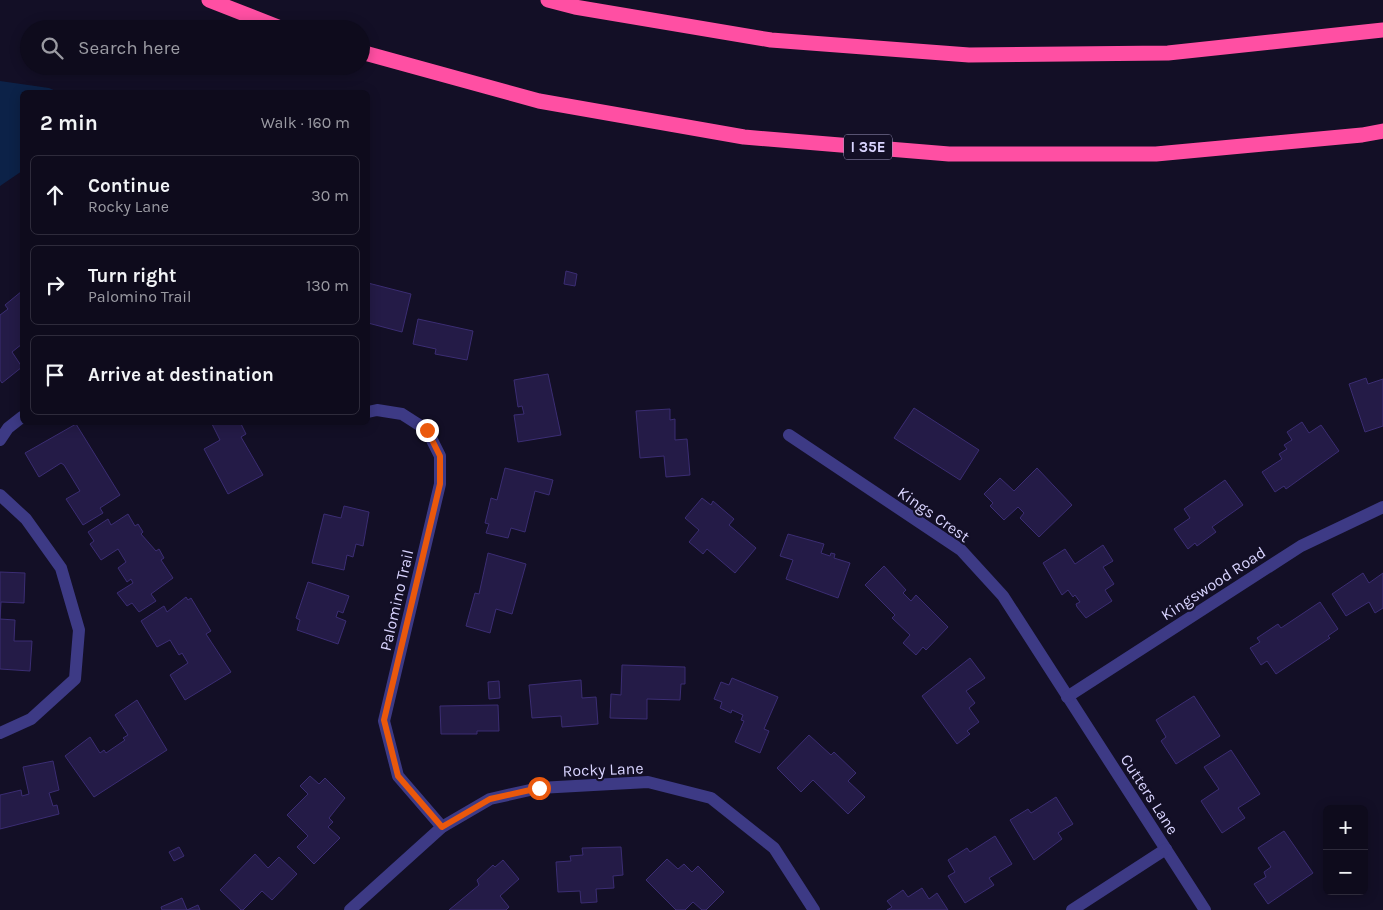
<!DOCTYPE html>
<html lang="en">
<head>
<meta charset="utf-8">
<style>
  :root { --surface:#0e0b1c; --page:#171425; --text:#f1f3f6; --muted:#9b9ba3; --line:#2e2b3b }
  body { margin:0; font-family:Karla,sans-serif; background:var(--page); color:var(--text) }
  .controls { position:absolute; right:15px; bottom:15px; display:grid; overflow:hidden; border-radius:8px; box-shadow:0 2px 12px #0003 }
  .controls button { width:45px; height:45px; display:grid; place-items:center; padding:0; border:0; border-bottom:1px solid var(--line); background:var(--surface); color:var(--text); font:25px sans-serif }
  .stop { position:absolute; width:15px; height:15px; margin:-11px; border:4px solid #ea580c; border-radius:50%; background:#fff }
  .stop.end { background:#ea580c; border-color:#fff; box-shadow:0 1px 5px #0008 }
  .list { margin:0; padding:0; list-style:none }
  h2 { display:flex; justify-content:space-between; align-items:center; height:65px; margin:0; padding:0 20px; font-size:21px }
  h2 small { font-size:16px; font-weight:400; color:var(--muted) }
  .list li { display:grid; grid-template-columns:32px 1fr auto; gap:15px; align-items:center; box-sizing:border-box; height:80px; margin:0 10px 10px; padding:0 10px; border:1px solid var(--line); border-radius:8px }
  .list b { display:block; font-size:19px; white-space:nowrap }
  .list p { margin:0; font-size:16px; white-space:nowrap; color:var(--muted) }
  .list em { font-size:16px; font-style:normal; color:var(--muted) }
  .icon { flex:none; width:28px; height:28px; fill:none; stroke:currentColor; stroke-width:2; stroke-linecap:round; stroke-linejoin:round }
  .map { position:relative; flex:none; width:1383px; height:910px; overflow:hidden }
  .search { position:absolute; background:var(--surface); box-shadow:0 2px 12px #0003; left:20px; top:20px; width:350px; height:55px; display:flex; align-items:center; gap:12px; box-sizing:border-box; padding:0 18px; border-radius:28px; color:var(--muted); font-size:19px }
  .panel { position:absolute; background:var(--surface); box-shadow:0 2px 12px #0003; left:20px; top:90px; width:350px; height:335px; border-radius:8px }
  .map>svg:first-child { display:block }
</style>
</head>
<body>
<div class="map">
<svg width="1383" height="910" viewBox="0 0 1383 910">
  <rect width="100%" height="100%" fill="#130f26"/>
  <path fill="#0c2248" d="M0 81 49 88 58 92H22V171L0 186Z"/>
  <g fill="#241b47" stroke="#3b2d73">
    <path d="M566 271 577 274 575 286 564 284Z"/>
    <path d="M368 283 411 294 402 332 368 323Z"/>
    <path d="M22 291V344L12 352 22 367 2 383 0 380V315L8 309 5 305Z"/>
    <path d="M418 319 473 331 467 360 435 354 436 349 413 344Z"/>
    <path d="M548 374 561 435 518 442 514 415 524 414 522 406 518 407 514 380Z"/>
    <path d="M1366 378 1368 384 1383 379V426L1365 432 1349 384Z"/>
    <path d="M914 408 979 450 960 480 894 438Z"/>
    <path d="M670 409V420L675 419V440L687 439 690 475 666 477 664 456 640 458 636 411Z"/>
    <path d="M215 422H240L246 434 241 437 263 475 228 494 204 449 220 440 212 424Z"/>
    <path d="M1302 422 1309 433 1321 425 1339 451 1286 489 1284 486 1275 492 1262 472 1282 459 1279 454 1287 449 1284 445 1292 440 1287 432Z"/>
    <path d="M76 424 120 495 100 508 103 513 83 525 66 499 80 491 64 465 61 463 39 477 25 453Z"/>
    <path d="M505 468 553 480 549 495 535 491 525 532 511 528 508 538 486 533 489 524 485 523 491 498 497 500Z"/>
    <path d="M1037 468 1072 505 1039 537 1020 518 1024 513 1018 507 1004 520 990 506 993 503 984 494 1000 478 1014 491Z"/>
    <path d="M1225 480 1243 505 1212 527 1216 532 1197 546 1195 543 1188 549 1174 529 1190 518 1184 509Z"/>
    <path d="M702 498 711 505 713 501 734 519 729 525 756 548 735 573 707 549 703 554 689 542 699 530 685 518Z"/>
    <path d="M344 506 369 512 363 546 356 544 353 557 347 555 344 570 312 563 324 514 341 518Z"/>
    <path d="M128 514 135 526 138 524 143 532 141 534 156 551 159 549 164 558 161 560 173 578 151 594 156 601 139 612 132 603 127 606 117 593 133 583 131 579 127 582 118 568 126 562 118 549 101 560 90 544 94 541 88 532 108 519 111 525Z"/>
    <path d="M788 534 824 544 821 553 830 556 831 553 835 554 834 558 850 563 838 598 786 579 793 560 780 556Z"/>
    <path d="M1103 545 1113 561 1103 567 1114 584 1105 590 1112 601 1086 618 1077 607 1076 604 1080 602 1075 595 1073 597 1068 590 1062 595 1043 563 1065 549 1075 564Z"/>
    <path d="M488 553 526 564 512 614 496 609 490 633 466 626 475 593 479 594Z"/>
    <path d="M884 566 906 590 903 593 911 601 916 595 948 627 926 650 923 647 916 655 903 643 910 635 892 618 895 615 865 585Z"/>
    <path d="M0 572 25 573 24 603 1 602 0 619 15 620 14 641H32L30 671 0 669Z"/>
    <path d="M1363 573 1369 583 1383 573V608L1375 613 1369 602 1346 616 1332 594Z"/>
    <path d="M308 582 349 596 343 613 338 611 336 617 346 621 338 644 297 630 300 620 296 618Z"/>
    <path d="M186 597 188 600 191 598 211 631 206 634 231 672 185 700 170 675 188 663 182 653 179 655 170 640 157 647 141 621 164 606 167 612Z"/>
    <path d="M1320 602 1338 629 1328 636 1330 638 1276 674 1267 661 1261 665 1250 648 1260 642 1257 638 1278 624 1281 628Z"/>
    <path d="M970 658 985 678 966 691 975 703 969 708 979 722 967 731 970 734 957 744 922 696Z"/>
    <path d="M622 665 685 667V684H681L680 700 647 699V719L610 718 611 694 621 695Z"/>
    <path d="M732 678 778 697 764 729 769 731 760 753 735 742 744 721 741 720 743 715 732 710 731 713 720 708 722 702 714 699 721 682 729 685Z"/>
    <path d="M581 680 582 698 596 697 598 724 562 727 561 716 532 718 529 685Z"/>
    <path d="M499 681 500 698 489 699 488 682Z"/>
    <path d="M1194 696 1220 736 1176 764 1161 741 1166 737 1156 720Z"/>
    <path d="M137 700 167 750 94 797 65 756 90 737 100 753 104 750 106 753 125 740 123 738 128 735 115 715Z"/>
    <path d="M498 705 499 731H477V734H441L440 706Z"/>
    <path d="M809 735 831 755 834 752 856 773 848 781 865 797 848 814 813 780 801 792 777 768Z"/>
    <path d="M1231 750 1260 794 1238 808 1245 818 1222 833 1201 801 1219 789 1204 767Z"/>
    <path d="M53 761 59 790 49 793 53 806 57 805 59 814 0 829V795L21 790 22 796 29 794 23 767Z"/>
    <path d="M310 776 319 784 325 778 345 798 329 818 333 822 328 827 340 838 314 864 297 847 308 836 287 815 308 794 300 786Z"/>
    <path d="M1056 797 1073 824 1058 833 1062 839 1034 860 1010 820 1028 809 1031 813Z"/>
    <path d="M1284 831 1313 873 1268 904 1254 884 1266 877 1264 872 1271 867 1258 848Z"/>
    <path d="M995 836 1012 864 989 878 994 885 965 903 948 876 955 872 948 860 967 848 970 852Z"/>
    <path d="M179 847 184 856 174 861 169 852Z"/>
    <path d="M621 847 623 875 613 876 614 888 596 889 597 902 581 903 580 891 558 892 556 862 571 861 570 856 583 855 582 848Z"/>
    <path d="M255 854 268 868 279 857 297 874 272 900 262 891 243 910H241L220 890Z"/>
    <path d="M667 859 678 869 684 864 692 872 698 866 724 892 706 910H702L693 902 685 910H676L646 880Z"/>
    <path d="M503 860 519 879 500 896 509 907 506 910H449L479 885 477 880 493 865 495 867Z"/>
    <path d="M922 888 929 899 937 893 948 910H887L892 907 887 901 903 890 908 897Z"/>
    <path d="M182 898 187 910 198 905 200 910H162L161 907Z"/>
  </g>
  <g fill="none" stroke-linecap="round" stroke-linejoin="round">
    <g stroke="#3d3a85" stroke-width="12">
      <path d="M368 412 377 410 402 414 427 430 440 456V484L384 721 398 776 442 827"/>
      <path d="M789 435 961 550 1003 596 1205 910"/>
      <path d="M0 440 8 428 22 417"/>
      <path d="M0 495 26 519 61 568 79 630 75 679 31 719 0 733"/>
      <path d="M1067 697 1301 546 1383 507"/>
      <path d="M350 910 442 827 490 799 539 788 648 782 711 798 774 848 814 910"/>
      <path d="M1072 910 1166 849"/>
    </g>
    <g stroke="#ff4fa3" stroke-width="15">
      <path d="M209 0 283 29"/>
      <path d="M548 0 575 7 771 40 969 55 1168 53 1383 30"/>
      <path d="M361 52 539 101 744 137 949 154H1156L1362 135 1383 131"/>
    </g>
  </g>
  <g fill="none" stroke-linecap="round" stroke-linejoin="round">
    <path stroke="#ea580c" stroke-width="6" d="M427 430 440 456V484L384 720 398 776 442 827 490 799 539 788"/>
  </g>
  <g text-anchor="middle" stroke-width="4.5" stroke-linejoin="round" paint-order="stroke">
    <rect fill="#130f26" stroke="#9e99be" stroke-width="1" x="844" y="134.5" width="48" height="25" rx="4"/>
    <g font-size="15" font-weight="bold" fill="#d9d4ff">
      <text x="868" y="152">I 35E</text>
    </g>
    <g font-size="16" fill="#d9d4ff" stroke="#130f26">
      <text transform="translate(934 514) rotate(35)" y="6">Kings Crest</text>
      <text transform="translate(1213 583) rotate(-33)" y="6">Kingswood Road</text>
      <text transform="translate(396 600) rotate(-77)" y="6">Palomino Trail</text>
      <text transform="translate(603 769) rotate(-2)" y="6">Rocky Lane</text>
      <text transform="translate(1150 794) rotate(57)" y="6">Cutters Lane</text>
    </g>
  </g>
</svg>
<div class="controls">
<button>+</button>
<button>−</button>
</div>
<div class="stop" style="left:539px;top:788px"></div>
<div class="stop end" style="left:427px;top:430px"></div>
<div class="search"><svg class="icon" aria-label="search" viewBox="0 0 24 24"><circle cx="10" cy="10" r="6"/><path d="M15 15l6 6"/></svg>Search here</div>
<section class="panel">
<h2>2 min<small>Walk · 160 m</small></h2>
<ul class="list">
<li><svg class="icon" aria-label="ahead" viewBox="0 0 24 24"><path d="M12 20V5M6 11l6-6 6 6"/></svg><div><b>Continue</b><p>Rocky Lane</p></div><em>30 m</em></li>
<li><svg class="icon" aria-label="right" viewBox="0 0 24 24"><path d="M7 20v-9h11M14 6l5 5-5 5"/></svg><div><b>Turn right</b><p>Palomino Trail</p></div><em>130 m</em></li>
<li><svg class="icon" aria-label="arrive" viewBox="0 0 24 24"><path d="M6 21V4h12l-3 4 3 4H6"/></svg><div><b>Arrive at destination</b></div></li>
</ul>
</section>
</div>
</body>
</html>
